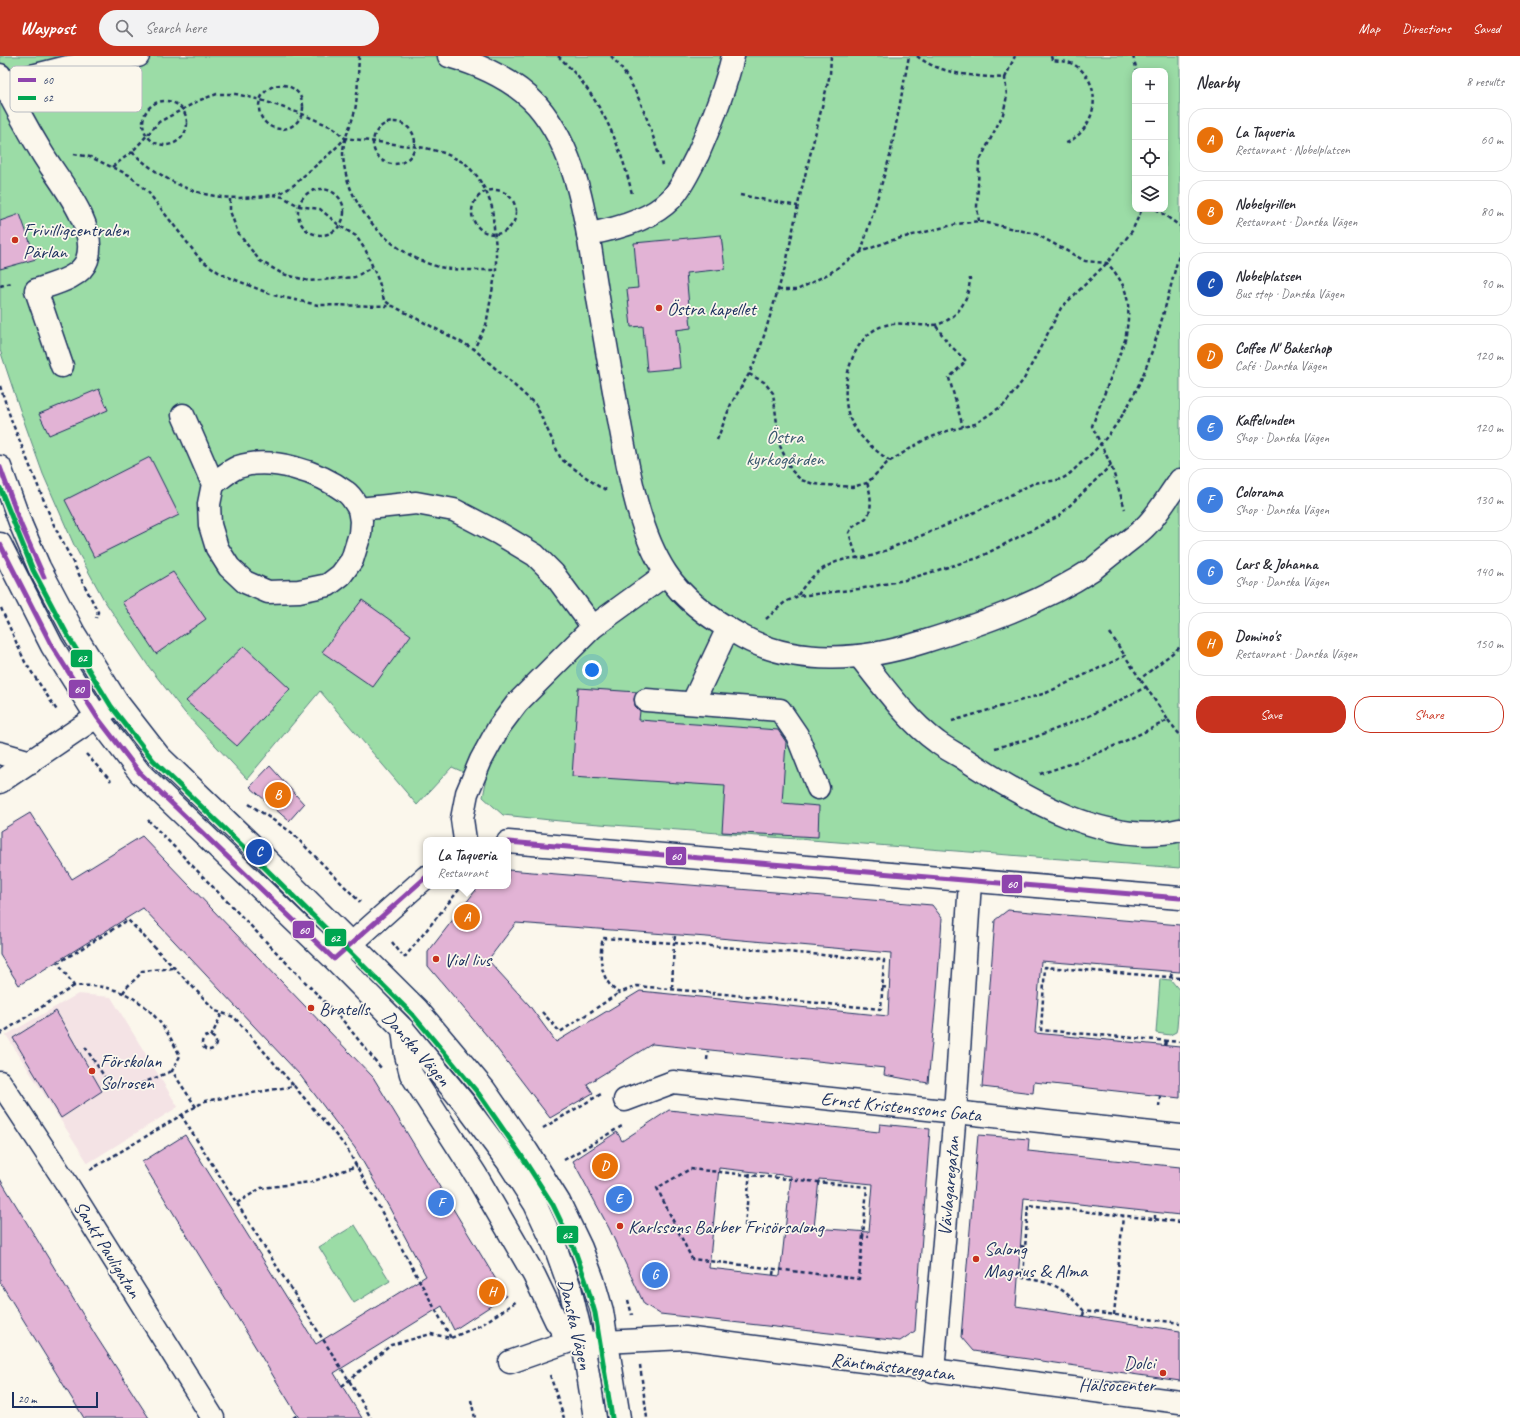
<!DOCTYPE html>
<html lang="en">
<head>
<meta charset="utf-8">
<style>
  :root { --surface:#fff; --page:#f2f2f3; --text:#2b2b33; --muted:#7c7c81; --line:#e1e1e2; --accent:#c8321e }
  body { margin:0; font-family:Caveat,sans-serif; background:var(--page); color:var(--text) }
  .controls { position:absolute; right:12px; top:12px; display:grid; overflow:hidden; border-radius:8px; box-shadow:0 2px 10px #0003 }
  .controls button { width:36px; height:36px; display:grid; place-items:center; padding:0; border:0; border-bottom:1px solid var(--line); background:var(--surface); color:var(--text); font:20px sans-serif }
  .scale { position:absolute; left:12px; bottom:10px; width:86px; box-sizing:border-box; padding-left:4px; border:2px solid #1b2f5e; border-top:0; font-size:11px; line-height:14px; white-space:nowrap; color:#1b2f5e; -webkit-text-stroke:3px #fbf7ec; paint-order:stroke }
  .you { position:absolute; left:592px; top:614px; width:14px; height:14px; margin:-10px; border:3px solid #fff; border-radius:50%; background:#1a73e8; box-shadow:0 0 0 6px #1a73e833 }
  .badge { display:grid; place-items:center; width:26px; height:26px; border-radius:50%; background:var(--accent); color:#fff; font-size:13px; font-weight:700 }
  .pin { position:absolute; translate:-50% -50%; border:2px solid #fff; box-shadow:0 1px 4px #0006 }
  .popup { position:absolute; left:423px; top:781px; width:88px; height:52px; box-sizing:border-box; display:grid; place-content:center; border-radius:8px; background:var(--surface); filter:drop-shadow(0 1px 3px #0005); font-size:13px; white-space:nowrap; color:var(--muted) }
  .popup b { font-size:15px; color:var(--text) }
  .popup::after { content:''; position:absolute; left:50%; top:100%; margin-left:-8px; border:8px solid transparent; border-top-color:var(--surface) }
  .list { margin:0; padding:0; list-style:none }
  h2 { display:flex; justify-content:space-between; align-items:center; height:52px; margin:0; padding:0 16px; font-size:17px }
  h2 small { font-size:13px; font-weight:400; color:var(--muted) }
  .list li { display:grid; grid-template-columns:26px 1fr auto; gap:12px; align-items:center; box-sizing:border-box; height:64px; margin:0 8px 8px; padding:0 8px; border:1px solid var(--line); border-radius:16px }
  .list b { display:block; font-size:15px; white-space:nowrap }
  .list p { margin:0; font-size:13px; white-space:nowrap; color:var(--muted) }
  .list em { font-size:13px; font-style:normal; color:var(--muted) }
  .actions { display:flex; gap:8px; padding:12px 16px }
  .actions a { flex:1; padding:9px 0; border:1px solid var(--accent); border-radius:16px; text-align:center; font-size:14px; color:var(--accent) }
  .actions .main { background:var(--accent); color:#fff }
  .icon { flex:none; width:22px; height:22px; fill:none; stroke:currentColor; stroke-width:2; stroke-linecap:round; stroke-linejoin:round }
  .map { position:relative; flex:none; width:1180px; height:1362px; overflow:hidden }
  header { display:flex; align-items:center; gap:24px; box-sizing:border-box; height:56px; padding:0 20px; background:var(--accent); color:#fff }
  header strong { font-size:19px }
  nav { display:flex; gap:22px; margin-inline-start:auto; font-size:14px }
  .search { width:280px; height:36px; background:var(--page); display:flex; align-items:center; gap:10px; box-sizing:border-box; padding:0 14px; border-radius:22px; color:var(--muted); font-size:15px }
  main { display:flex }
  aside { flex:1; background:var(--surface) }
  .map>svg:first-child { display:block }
</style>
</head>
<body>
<header>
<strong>Waypost</strong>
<div class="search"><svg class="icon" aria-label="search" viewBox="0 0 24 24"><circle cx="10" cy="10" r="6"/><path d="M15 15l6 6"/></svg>Search here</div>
<nav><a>Map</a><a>Directions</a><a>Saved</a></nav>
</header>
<main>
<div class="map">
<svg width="1180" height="1362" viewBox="0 0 1180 1362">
  <rect width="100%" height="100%" fill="#fbf7ec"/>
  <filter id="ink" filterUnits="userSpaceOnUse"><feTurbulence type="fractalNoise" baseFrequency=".025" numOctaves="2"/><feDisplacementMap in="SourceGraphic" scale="8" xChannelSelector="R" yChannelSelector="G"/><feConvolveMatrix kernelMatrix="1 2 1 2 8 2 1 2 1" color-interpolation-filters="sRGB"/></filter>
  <g filter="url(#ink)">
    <path fill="#f4e3e5" d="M78 938 111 941 178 1051 88 1107 6 979Z"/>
    <g fill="#9bdca6" stroke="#5b8682" fill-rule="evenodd">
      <path d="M0 0H1180V812L560 765 503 759 483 741 486 726 452 711 417 749 320 635 247 723 185 657 149 611 104 544 74 489 43 418 21 357 0 294ZM1135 15H1165V153H1135Z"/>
      <path d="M1160 923 1171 924 1180 935 1177 972 1176 976 1170 979 1156 977Z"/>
      <path d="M355 1169 390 1225 354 1247 319 1191Z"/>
    </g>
    <g fill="#e2b3d5" stroke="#1b2f5e" fill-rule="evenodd">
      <path d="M20 158 36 203 0 213V165Z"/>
      <path d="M721 179 725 213 686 217 691 272 676 274 680 312 647 315 643 270 631 271 627 233 638 232 634 187Z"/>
      <path d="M99 333 108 354 49 379 39 358Z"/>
      <path d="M150 401 179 459 94 501 65 444Z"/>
      <path d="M173 516 206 563 156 598 122 546Z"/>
      <path d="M362 544 411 579 373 631 322 596Z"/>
      <path d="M244 590 290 633 237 690 186 645Z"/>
      <path d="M578 632 637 636 634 643 635 650 640 655 639 664 778 674 786 686 782 747 819 750 818 781 722 776 725 730 572 720Z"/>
      <path d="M270 710 304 748 289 765 250 731Z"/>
      <path d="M30 757 72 823 142 780 373 1021 506 1240 454 1274 442 1250 334 1317 362 1362H299L142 1106 185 1079 316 1288 426 1220 389 1151 355 1092 300 1019 143 852 19 929 0 899V775Z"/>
      <path d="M508 814 932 849 942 862 937 935 928 1027 884 1019 885 1012 652 988 587 1028 593 1037 550 1062 488 981 428 910V896L479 830H508ZM516 867 707 881 891 897 888 960 640 935 556 986 529 949 488 904Z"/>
      <path d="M1008 854 1180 869V916L1041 905 1035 977 1180 991V1042L1034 1026 1033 1037 982 1031 995 864Z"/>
      <path d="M56 955 102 1035 61 1062 13 982Z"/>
      <path d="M669 1054 879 1076 880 1068 930 1073 915 1275 900 1285 660 1258 644 1248 609 1172 573 1105 617 1076 622 1085ZM719 1112 791 1120 780 1220 709 1212ZM819 1123 873 1128 869 1176 814 1172Z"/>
      <path d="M978 1079 1029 1083 1028 1095 1180 1111V1159L1024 1142 1016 1250 1180 1275V1325L973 1295 961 1281Z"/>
      <path d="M0 1123 96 1280 149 1362H84L0 1226Z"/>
    </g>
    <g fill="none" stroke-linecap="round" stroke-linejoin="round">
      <defs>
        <g id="minor">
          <path d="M449 0C480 9 514 24 537 49 575 93 585 155 593 210 601 262 610 313 619 363 628 412 638 475 666 517 684 545 714 565 743 581 798 611 866 604 923 586 981 568 1042 547 1093 513 1102 506 1111 498 1121 491 1128 485 1137 479 1144 472 1158 459 1168 440 1180 424"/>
          <path d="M0 19C12 45 27 72 42 97 58 124 99 170 87 204 81 222 53 228 36 234L62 310"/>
          <path d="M0 28 68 11 138 0"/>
          <path d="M588 178C617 173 651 164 671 143 683 130 690 113 698 98 712 66 725 34 733 0"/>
          <path d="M183 359 213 428 209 448 210 469 217 492 229 511 245 526 268 536 299 535 328 529 341 519 352 504 360 478 361 465 359 453 416 447 454 454 500 478 535 499 553 517 593 571"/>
          <path d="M0 411 21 469 39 511 74 577 117 646 159 700 259 796 417 953 484 1033 527 1095 559 1146 581 1192 593 1224 602 1255 619 1362"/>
          <path d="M213 428C220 423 230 414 238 411 271 400 319 416 346 436 352 440 355 447 359 453"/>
          <path d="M0 488 52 590 97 661 140 717 334 903 403 973 464 1047 508 1106 535 1148 556 1193 570 1232 583 1287 595 1362"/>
          <path d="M860 601C883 630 907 664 937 686 946 693 957 698 966 704 1024 742 1107 792 1180 774"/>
          <path d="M646 644 780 654 797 679 818 732"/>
          <path d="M693 646 728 572"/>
          <path d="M0 697 31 706"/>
          <path d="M0 726 108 653"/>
          <path d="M465 784 462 763 467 737 481 704 499 671 517 647 593 571 666 518"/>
          <path d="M508 786 1180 842"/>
          <path d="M341 897 426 821"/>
          <path d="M403 973 406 999 411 1018 476 1119 534 1219 556 1265 570 1285"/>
          <path d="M0 1026 67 1128 213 1362"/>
          <path d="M625 1044 673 1026 1180 1080"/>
          <path d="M510 1306 570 1285 583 1287 685 1282 1180 1346"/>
          <path d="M933 1315 955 1056 970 826"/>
        </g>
      </defs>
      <use href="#minor" stroke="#1b2f5e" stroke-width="25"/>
      <g stroke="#1b2f5e" stroke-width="2.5" stroke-dasharray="4 3" stroke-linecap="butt">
        <path d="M359 0C358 16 358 33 356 48 354 66 343 80 343 98 345 150 390 198 439 211 458 215 478 214 496 214"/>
        <path d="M558 0C598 37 620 85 632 138"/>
        <path d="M611 0C639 30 650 71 662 109"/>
        <path d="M917 0C940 19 976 20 1005 22L1007 40 1003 58 979 106 977 151 979 165"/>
        <path d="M1051 0 1052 4C1058 5 1067 5 1073 8 1106 27 1097 75 1064 88"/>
        <path d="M1133 0 1137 15"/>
        <path d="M1005 22 1015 0"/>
        <circle cx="281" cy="51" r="22"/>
        <circle cx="165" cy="67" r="22"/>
        <circle cx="394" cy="87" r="21"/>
        <path d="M132 96C169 130 206 146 256 141 268 140 280 139 291 131 296 128 301 122 307 117 320 106 333 96 345 82"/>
        <path d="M74 98 90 101 129 119 148 136 200 203 221 218 273 239 318 249 393 250 474 293 536 349 561 403 598 430 607 434"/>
        <path d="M112 111 132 96 159 66 200 44 217 38H236L261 44 302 58 334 72 345 82 426 92 444 97 465 107 477 120 486 135 492 151 496 192V214L486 269 474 293"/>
        <circle cx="321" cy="156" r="23"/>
        <circle cx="494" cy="156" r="22"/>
        <path d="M273 139 283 141 299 150 320 153 340 170 356 180 366 195 379 226 384 244 392 250"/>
        <path d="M740 139 798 150"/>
        <path d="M230 143V155L238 177 260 205 283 218 309 225 355 221 372 211"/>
        <path d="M1156 153 1180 170"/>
        <path d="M861 196 890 100 909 0"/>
        <path d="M0 230 11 227"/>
        <path d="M778 234H797L830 217 861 196 889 185 957 168 979 165 1036 178 1085 205 1107 207C1131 233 1131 251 1125 284L1092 370 1111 409 1125 453"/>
        <path d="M936 270 948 287 966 305 949 322 963 371"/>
        <path d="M749 318 764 326 773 337 780 390 791 414 801 424 814 428 852 431 867 427 887 407 924 384 947 375 975 368 1005 348 1024 323 1061 252 1107 207 1132 175 1142 153"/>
        <path d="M0 330 12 366 53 467 98 556 96 562"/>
        <path d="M717 384 731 348 749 318 759 296 786 208 799 144 830 18 831 0"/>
        <path d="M890 405C876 395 862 384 853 369 836 340 849 278 886 269 905 264 930 275 946 265 962 256 969 240 970 222"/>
        <path d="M867 427C871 436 873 455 866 462 859 468 853 468 849 477L857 502C870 503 886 494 898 489 944 471 988 451 1032 428 1043 424 1055 427 1065 421 1073 416 1080 407 1088 401 1146 347 1160 269 1180 195"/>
        <path d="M798 539C810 519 832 502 857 502"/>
        <path d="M1 552 25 606 58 656"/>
        <path d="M766 563 785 546 798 540 859 533 905 524 978 502 1059 460 1111 409"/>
        <path d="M1110 577 1125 600"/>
        <path d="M1168 664 1180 679"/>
        <path d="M952 665 1046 637 1125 600 1140 623 1180 591"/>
        <path d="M995 692 1033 682 1089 660 1146 631 1140 623"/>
        <path d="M86 698 111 725"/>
        <path d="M1040 718C1085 704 1127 685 1168 664L1146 631"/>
        <path d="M249 748 291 776 360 846"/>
        <path d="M148 764 345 967 381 1012"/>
        <path d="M675 880 674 887 884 904 881 953 713 937V942"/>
        <path d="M392 886 402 899"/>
        <path d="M404 902 462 830"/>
        <path d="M1171 921 1172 915"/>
        <path d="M1180 922 1045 911 1041 974 1180 986"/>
        <path d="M882 931 889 932"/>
        <path d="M672 932 674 887 603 882C598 902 601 926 619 937L637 930 713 937"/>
        <path d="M123 937C128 927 136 925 142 915L174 912"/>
        <path d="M542 956 560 976 619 937"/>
        <path d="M0 978 74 930"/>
        <circle cx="209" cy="987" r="7"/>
        <path d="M211 981 222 957"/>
        <path d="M1165 990 1166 985"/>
        <path d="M85 991 110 1029H138L172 1015"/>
        <path d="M707 1004 708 995"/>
        <path d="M196 1051 172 1015 180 1000C158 954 129 926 74 930L58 907 128 864 216 955 234 961 294 1030"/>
        <path d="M1159 1051 1160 1040"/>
        <path d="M181 1059 350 1326 371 1362"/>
        <path d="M543 1072 601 1038"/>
        <path d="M564 1104 622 1070"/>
        <path d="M90 1114 205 1045 294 1030 346 1091 451 1282"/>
        <path d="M237 1147 261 1132 311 1126 357 1110"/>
        <path d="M1155 1163V1157"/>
        <path d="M1180 1166 1028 1149 1023 1222C1056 1227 1062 1231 1084 1255L1180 1267"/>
        <path d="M745 1170 750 1115"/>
        <path d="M863 1180 859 1223 692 1203 657 1132 690 1113 867 1131 863 1180 869 1181"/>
        <path d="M1021 1190 1025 1191"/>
        <path d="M773 1219 774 1212"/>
        <path d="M628 1244 632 1259"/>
        <path d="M1114 1259 1123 1160"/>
        <path d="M1083 1260 1084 1255"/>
        <path d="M640 1309 647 1362"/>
        <path d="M550 1319 564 1362"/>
        <path d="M342 1330 391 1289 431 1278 451 1282 481 1269 517 1245"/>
        <path d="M471 1344 475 1362"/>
        <path d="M293 1362 298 1359"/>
      </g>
      <use href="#minor" stroke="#fbf7ec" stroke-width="22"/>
      <defs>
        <g id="bus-1">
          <path d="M0 411 21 469 44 521"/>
          <path d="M0 488 52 590 97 661 140 717 334 903 426 821"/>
          <path d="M508 786 1180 842"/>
        </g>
        <path id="bus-2" d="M0 432 33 514 68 580 111 650 153 704 254 801 412 958 478 1037 521 1099 553 1149 575 1195 586 1226 595 1257 612 1362"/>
      </defs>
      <use href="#bus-1" stroke="#fbf7ec" stroke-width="8"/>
      <use href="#bus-2" stroke="#fbf7ec" stroke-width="8"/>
      <use href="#bus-1" stroke="#8e44ad" stroke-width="5"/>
      <use href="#bus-2" stroke="#00a651" stroke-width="5"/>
    </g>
  </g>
  <g fill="#c8321e" stroke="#fbf7ec" stroke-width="1.5">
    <circle cx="15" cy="184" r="4"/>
    <circle cx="659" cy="252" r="4"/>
    <circle cx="436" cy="903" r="4"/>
    <circle cx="311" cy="952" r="4"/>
    <circle cx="92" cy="1015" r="4"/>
    <circle cx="620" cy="1170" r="4"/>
    <circle cx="976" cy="1203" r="4"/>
    <circle cx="1163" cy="1317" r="4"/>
  </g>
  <g text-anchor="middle" stroke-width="3.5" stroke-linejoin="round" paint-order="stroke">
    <g font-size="19" fill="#1b2f5e" stroke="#fbf7ec" text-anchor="start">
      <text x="23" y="180">Frivilligcentralen<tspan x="23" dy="22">Pärlan</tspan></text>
      <text x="667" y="259">Östra kapellet</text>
      <text x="444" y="910">Viol livs</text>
      <text x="319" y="959">Bratells</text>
      <text x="100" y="1011">Förskolan<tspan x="100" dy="22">Solrosen</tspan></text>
      <text x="628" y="1177">Karlssons Barber Frisörsalong</text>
      <text x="984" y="1199">Salong<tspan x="984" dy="22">Magnus &amp; Alma</tspan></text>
      <text x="1155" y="1313" text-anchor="end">Dolci<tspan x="1155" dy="22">Hälsocenter</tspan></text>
    </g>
    <g font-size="19" fill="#3b5a70" stroke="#fbf7ec">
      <text x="785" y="387">Östra<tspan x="785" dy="22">kyrkogården</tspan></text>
    </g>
    <g font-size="19" fill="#1b2f5e" stroke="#fbf7ec">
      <text transform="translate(417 992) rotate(49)" y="7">Danska Vägen</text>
      <text transform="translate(901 1050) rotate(6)" y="7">Ernst Kristenssons Gata</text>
      <text transform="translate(948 1130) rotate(-85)" y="7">Vävlagaregatan</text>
      <text transform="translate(108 1193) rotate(58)" y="7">Sankt Pauligatan</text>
      <text transform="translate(576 1268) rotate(77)" y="7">Danska Vägen</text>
      <text transform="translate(893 1310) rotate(7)" y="7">Räntmästaregatan</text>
    </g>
  </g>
  <rect x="10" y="10" width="132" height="46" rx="6" fill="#fbf7ec" stroke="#b8bbc1" stroke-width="1"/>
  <rect x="18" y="22" width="18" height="4" fill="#8e44ad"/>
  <rect x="18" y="40" width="18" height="4" fill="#00a651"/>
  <g font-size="11" fill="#1b2f5e">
    <text x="43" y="28">60</text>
    <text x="43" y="46">62</text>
  </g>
  <g stroke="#fbf7ec" stroke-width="1.5">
    <rect x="70" y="593" width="23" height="19" rx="4" fill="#00a651"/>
    <rect x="68" y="623" width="23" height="20" rx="4" fill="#8e44ad"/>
    <rect x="665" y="790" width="22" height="20" rx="4" fill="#8e44ad"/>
    <rect x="1001" y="818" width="22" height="20" rx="4" fill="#8e44ad"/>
    <rect x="292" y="864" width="23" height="19" rx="4" fill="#8e44ad"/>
    <rect x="324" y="872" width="23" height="19" rx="4" fill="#00a651"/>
    <rect x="556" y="1169" width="23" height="19" rx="4" fill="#00a651"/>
  </g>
  <g font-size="11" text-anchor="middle" font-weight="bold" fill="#fff">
    <text x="82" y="606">62</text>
    <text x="79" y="637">60</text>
    <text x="676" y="804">60</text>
    <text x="1012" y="832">60</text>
    <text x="304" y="878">60</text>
    <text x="335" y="886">62</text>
    <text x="567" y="1183">62</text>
  </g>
</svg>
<div class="controls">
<button>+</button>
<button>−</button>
<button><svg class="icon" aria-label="locate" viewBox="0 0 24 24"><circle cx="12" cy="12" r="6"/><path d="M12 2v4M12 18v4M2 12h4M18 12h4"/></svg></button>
<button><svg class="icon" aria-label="layers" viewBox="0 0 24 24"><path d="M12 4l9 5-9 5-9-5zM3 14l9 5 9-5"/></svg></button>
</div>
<div class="scale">20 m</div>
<div class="you"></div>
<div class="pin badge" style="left:467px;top:861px;background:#e8710a">A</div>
<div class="popup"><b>La Taqueria</b>Restaurant</div>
<div class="pin badge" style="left:278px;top:739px;background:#e8710a">B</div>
<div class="pin badge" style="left:259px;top:796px;background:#1a4fb4">C</div>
<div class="pin badge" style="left:605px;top:1110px;background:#e8710a">D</div>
<div class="pin badge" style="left:619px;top:1143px;background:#3f7fe0">E</div>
<div class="pin badge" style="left:441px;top:1147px;background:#3f7fe0">F</div>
<div class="pin badge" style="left:655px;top:1219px;background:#3f7fe0">G</div>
<div class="pin badge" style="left:492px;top:1236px;background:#e8710a">H</div>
</div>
<aside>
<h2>Nearby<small>8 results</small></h2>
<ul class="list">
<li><span class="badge" style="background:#e8710a">A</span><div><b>La Taqueria</b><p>Restaurant · Nobelplatsen</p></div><em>60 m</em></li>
<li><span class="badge" style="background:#e8710a">B</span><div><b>Nobelgrillen</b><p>Restaurant · Danska Vägen</p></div><em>80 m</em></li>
<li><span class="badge" style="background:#1a4fb4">C</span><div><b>Nobelplatsen</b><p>Bus stop · Danska Vägen</p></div><em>90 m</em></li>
<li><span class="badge" style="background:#e8710a">D</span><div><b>Coffee N' Bakeshop</b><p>Café · Danska Vägen</p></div><em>120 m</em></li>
<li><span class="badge" style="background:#3f7fe0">E</span><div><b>Kaffelunden</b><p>Shop · Danska Vägen</p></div><em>120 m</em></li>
<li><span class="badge" style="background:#3f7fe0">F</span><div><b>Colorama</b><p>Shop · Danska Vägen</p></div><em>130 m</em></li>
<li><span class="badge" style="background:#3f7fe0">G</span><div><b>Lars &amp; Johanna</b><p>Shop · Danska Vägen</p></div><em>140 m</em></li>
<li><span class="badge" style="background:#e8710a">H</span><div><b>Domino's</b><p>Restaurant · Danska Vägen</p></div><em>150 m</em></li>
</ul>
<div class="actions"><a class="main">Save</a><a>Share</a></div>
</aside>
</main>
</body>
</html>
